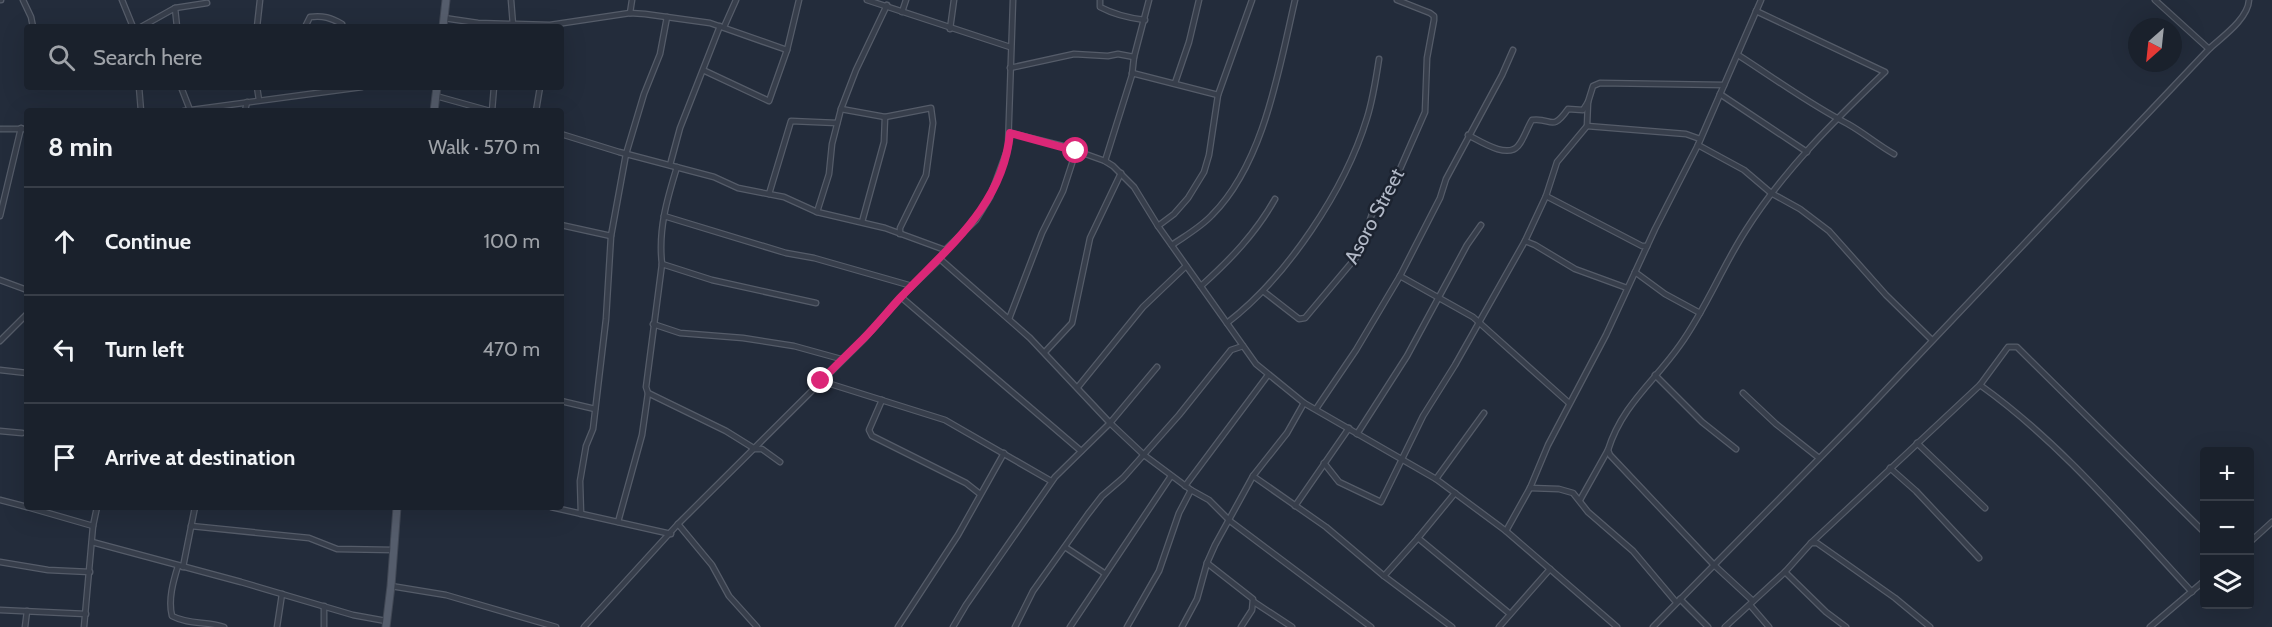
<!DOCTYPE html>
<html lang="en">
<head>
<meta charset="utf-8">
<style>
  :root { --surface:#1a212c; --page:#232934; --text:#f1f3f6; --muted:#9fa3a9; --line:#383e48 }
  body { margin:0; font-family:Cabin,sans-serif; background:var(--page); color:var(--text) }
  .controls { position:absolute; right:18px; bottom:18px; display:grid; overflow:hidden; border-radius:6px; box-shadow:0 6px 24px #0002 }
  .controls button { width:54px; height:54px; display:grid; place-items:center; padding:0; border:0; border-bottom:2px solid var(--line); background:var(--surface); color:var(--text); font:30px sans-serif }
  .compass { position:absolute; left:2128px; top:18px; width:54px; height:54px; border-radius:50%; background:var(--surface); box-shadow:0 6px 24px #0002; rotate:207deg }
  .stop { position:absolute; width:18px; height:18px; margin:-14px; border:4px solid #db2777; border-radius:50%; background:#fff }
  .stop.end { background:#db2777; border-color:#fff; box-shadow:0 2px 6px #0008 }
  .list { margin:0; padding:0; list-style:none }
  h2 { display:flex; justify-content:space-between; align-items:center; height:78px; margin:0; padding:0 24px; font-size:26px }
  h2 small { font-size:20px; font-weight:400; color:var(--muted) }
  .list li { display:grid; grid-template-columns:39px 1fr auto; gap:18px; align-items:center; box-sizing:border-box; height:108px; padding:0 24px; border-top:2px solid var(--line) }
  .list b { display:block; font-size:22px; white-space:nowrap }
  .list em { font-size:20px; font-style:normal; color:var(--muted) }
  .icon { flex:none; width:33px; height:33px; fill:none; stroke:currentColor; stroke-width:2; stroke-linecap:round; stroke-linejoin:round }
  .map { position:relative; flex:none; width:2272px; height:627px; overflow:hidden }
  .search { position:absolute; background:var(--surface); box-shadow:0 6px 24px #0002; left:24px; top:24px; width:540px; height:66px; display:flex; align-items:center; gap:15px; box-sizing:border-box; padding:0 21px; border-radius:6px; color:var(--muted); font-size:22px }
  .panel { position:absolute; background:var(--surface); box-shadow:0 6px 24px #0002; left:24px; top:108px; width:540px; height:402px; border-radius:6px }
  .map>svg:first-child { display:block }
</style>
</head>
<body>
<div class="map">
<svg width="2272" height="627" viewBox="0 0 2272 627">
  <rect width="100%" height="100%" fill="#232c3b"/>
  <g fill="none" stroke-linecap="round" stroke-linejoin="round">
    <defs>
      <g id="minor">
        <path d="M0 0H1"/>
        <path d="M23 0 31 17 33 27"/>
        <path d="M122 0 133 27"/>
        <path d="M511 0 513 25"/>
        <path d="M867 0 1010 47"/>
        <path d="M1100 0V7C1115 15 1128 18 1145 20"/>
        <path d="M2155 0 2209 49"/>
        <path d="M175 8 177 27"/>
        <path d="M902 12 906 0"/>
        <path d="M630 13 632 0"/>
        <path d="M444 18 478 23 550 25 630 13 645 14 710 23 787 50 799 0"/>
        <path d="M141 27 175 8 207 3"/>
        <path d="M257 27 260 0"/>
        <path d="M305 27 310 17C323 15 331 18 342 24"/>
        <path d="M724 27 736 0"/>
        <path d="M950 29 954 0"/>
        <path d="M1738 55C1774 78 1809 104 1848 124 1864 133 1878 145 1894 154"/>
        <path d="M1010 68 1074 54 1108 56 1118 54 1134 57"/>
        <path d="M705 71 769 101 787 50"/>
        <path d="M1132 73 1218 95"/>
        <path d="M1175 83 1189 42 1199 0"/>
        <path d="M139 87 141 111"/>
        <path d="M181 87 190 110"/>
        <path d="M257 87 259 100"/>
        <path d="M1720 94 1807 152"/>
        <path d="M436 96 490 111"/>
        <path d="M841 109 885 117 931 108 933 123 926 175 900 228V234"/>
        <path d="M184 111 362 87"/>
        <path d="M245 111 247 102"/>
        <path d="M492 111 494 87"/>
        <path d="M536 111 540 87"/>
        <path d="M1587 126 1686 134 1700 139"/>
        <path d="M0 129H27"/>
        <path d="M1010 133 1063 146 1105 161 1113 166 1134 187 1158 226 1256 364 1304 403 1436 479 1506 531 1617 627"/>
        <path d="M561 134 619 152 714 177 738 188 784 197 817 212 885 228 945 250"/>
        <path d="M1468 135C1480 141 1507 159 1518 146 1524 139 1527 128 1532 120 1552 117 1551 133 1568 109L1583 110 1588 102 1593 86 1600 83 1724 85"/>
        <path d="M1698 145 1744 170 1771 193 1800 209 1829 231 1886 295 1932 340"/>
        <path d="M1105 161 1132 75 1134 57 1149 0"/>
        <path d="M670 165 680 128 720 26"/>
        <path d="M677 167C667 199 658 230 662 264L646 387 648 393 726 431 755 449H762L780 462"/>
        <path d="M769 194 791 121 837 123"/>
        <path d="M1546 196 1642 246H1647"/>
        <path d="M817 212 829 174 832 144 841 109 856 70 887 5"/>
        <path d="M0 216 21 128"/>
        <path d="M664 216 786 253 814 258 912 286"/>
        <path d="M862 222 884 142 885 117"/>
        <path d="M561 225 611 236"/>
        <path d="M1158 226 1174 214 1188 198 1204 172 1209 155 1218 95 1252 0"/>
        <path d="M1525 241 1535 245 1575 269 1627 288"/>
        <path d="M1172 245C1185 236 1201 227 1212 215 1264 163 1279 69 1295 0"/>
        <path d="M940 259 1030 338 1110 423 1144 455 1191 490 1209 500 1230 521 1371 627"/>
        <path d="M662 264 712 280 816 303"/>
        <path d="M1635 272 1665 294 1700 313"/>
        <path d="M1400 276 1473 317 1569 403"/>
        <path d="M0 280 27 290"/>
        <path d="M1201 286C1230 260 1256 233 1275 199"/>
        <path d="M1263 291 1299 319 1305 318 1358 255 1372 214 1393 185 1425 112 1427 58 1434 20V16L1430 13 1397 0"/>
        <path d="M901 297 1081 451"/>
        <path d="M1009 319 1042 233 1063 191 1076 151"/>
        <path d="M1227 323C1287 277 1345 190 1367 118 1373 99 1376 79 1379 59"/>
        <path d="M653 324 680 333 743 338 794 346 841 359"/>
        <path d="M0 341 27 314"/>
        <path d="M1045 352 1072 323 1090 238 1121 173"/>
        <path d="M0 370 27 373"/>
        <path d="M1655 375 1702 422 1736 449"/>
        <path d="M821 381 945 420 1051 481"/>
        <path d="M1980 385C2060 442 2125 520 2192 592"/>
        <path d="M1078 387 1143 307 1186 266"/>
        <path d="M1743 393 1776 424 1819 458"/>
        <path d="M882 400 869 430 872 436 966 483 980 494"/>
        <path d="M561 401 595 409"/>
        <path d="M1316 409 1356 350 1400 276 1440 198 1446 179 1502 75 1513 50"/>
        <path d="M0 431 22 433"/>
        <path d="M1357 434 1407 356 1467 245 1481 225"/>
        <path d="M1917 443 1985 508"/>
        <path d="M1324 463 1339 482 1381 502 1423 416 1455 365 1525 241 1546 196 1557 162 1587 126 1588 102"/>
        <path d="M1890 468 1916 491 1979 558"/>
        <path d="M1253 476 1326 527 1384 576 1452 627"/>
        <path d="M1436 479 1484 413"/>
        <path d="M1185 486 1268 375"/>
        <path d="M1530 488 1559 489 1573 493 1588 512 1633 551 1676 602"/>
        <path d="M0 500 27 507"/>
        <path d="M1580 500 1608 450"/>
        <path d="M1295 506 1349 428"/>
        <path d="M27 507 93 526"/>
        <path d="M551 507 671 534"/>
        <path d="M581 514 580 481 586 446 593 429 606 319 611 236 626 154 644 94 660 54 667 17"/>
        <path d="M618 522 642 435 648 393"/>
        <path d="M678 524 712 565 729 596 757 627"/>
        <path d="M191 526 309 538 337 549 394 550"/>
        <path d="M1506 531 1530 488 1548 445 1606 335 1655 229 1698 145 1761 0"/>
        <path d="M1418 538 1510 614"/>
        <path d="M92 542 241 582 353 615 386 621"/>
        <path d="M2250 542 2272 522"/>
        <path d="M1811 543 1980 385 2008 347H2017L2204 532"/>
        <path d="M1065 547 1104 573"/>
        <path d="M0 562 48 570 90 572"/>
        <path d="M1207 563 1253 599 1252 610 1241 627"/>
        <path d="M178 566C173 582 168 600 172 616 189 625 207 621 224 627"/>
        <path d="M183 567 195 507"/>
        <path d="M1785 572 1826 612 1846 627"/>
        <path d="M1384 576 1418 538 1455 493"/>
        <path d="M391 586 446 595 556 627"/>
        <path d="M1680 599 1708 627"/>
        <path d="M1753 601 1714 565 1610 455 1608 450C1622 405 1654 382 1680 345 1706 309 1722 267 1746 230 1783 171 1835 120 1885 72L1756 11"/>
        <path d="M1254 602 1292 627"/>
        <path d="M1750 605 1769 627"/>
        <path d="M324 606V627"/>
        <path d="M0 610 86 614"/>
        <path d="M25 627 27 611"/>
        <path d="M84 627 93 526 97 507"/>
        <path d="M277 627 282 594"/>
        <path d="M584 627 678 524 865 338 901 297 940 259 945 250 976 220 990 197 1008 148 1013 0"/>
        <path d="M898 627 958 535 1004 453"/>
        <path d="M953 627 966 605 1055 477 1110 423 1157 367"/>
        <path d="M1015 627 1033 591 1088 514 1102 496 1123 478 1179 415 1231 350 1243 346"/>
        <path d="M1070 627 1171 476"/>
        <path d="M1127 627 1159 571 1179 513 1191 490"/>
        <path d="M1182 627 1197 599 1207 563 1215 545 1253 476 1287 433 1304 403"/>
        <path d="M1499 627 1550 569"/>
        <path d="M1653 627 1861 416 2209 49C2222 37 2248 19 2249 0"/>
        <path d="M1725 627 1785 572 1811 543H1817L1895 598 1930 627"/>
        <path d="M2150 627 2204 581"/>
      </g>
      <g id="primary">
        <path d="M443 27 446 0"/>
        <path d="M434 111 437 87"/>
        <path d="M386 627 391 586 397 507"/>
      </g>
    </defs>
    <use href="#minor" stroke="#555c69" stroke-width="7"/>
    <use href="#primary" stroke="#404754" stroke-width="9"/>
    <use href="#minor" stroke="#373e4b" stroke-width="4.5"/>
    <use href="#primary" stroke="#555d6c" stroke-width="7"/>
  </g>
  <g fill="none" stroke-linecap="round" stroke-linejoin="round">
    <path stroke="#db2777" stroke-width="8" d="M821 381C834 367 849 353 863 339 876 326 888 311 900 298 947 248 1003 206 1010 133L1076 151"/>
  </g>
  <g text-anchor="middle" stroke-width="5" stroke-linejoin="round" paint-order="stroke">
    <g font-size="20" fill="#b2b9c7" stroke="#1c2330">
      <text transform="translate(1374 216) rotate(-62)" y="7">Asoro Street</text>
    </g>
  </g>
</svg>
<div class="controls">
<button>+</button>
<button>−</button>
<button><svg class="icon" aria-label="layers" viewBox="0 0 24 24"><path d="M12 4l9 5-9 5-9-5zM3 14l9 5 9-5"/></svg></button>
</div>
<svg class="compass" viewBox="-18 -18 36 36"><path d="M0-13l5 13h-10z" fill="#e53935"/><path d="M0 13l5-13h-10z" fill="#9fa3a9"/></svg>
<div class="stop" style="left:1076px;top:151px"></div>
<div class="stop end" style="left:821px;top:381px"></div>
<div class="search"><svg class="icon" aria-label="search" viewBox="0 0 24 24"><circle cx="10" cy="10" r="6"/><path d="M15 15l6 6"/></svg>Search here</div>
<section class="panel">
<h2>8 min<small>Walk · 570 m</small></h2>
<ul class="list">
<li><svg class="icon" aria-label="ahead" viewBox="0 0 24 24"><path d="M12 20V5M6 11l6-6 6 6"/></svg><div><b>Continue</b></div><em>100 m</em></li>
<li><svg class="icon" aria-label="left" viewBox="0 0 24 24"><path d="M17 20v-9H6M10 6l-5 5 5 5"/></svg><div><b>Turn left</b></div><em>470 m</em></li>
<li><svg class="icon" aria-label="arrive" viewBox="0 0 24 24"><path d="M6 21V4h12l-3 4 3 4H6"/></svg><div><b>Arrive at destination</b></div></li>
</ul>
</section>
</div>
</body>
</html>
